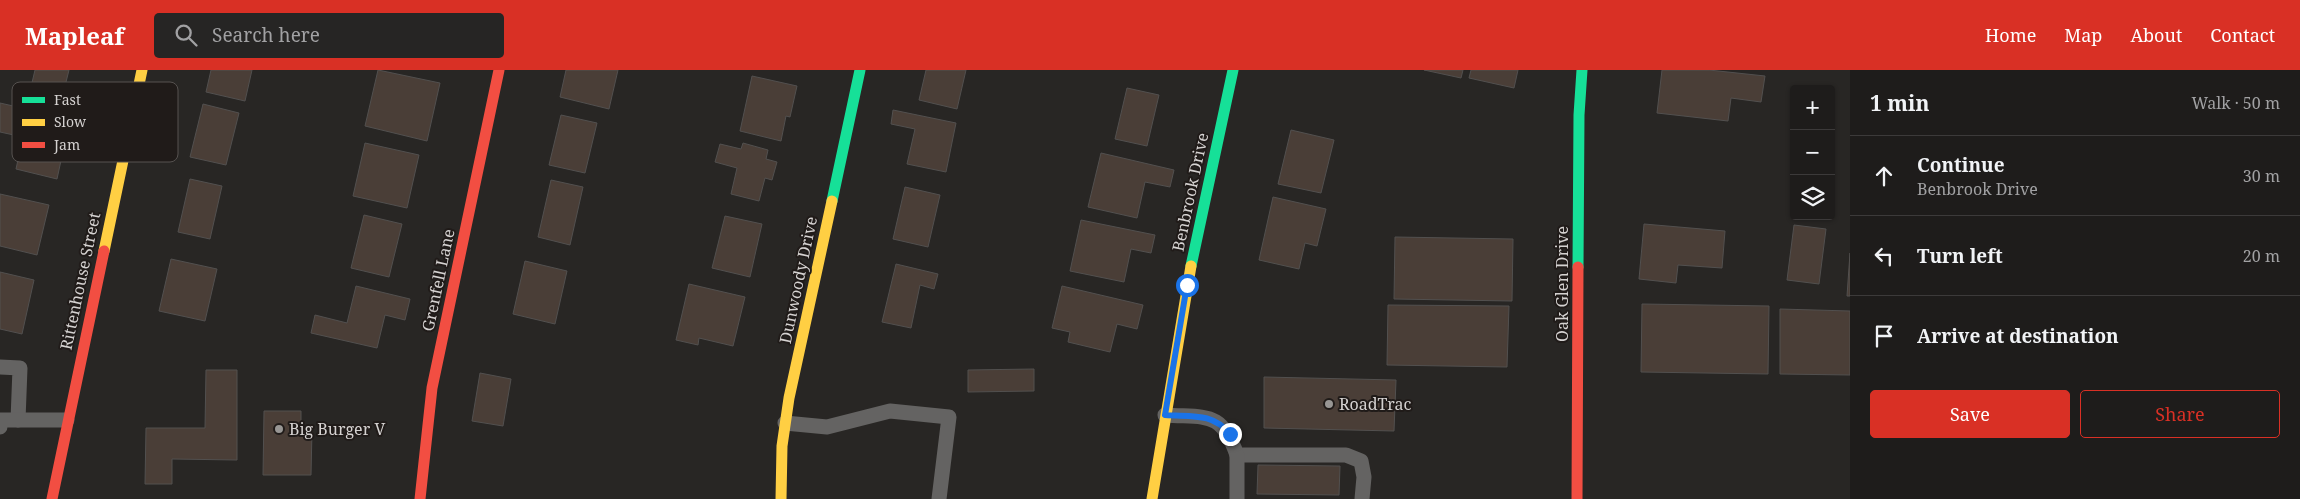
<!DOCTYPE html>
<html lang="en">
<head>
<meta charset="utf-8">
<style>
  :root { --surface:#1e1c1b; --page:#262524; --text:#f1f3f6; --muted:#a1a1a3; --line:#3c3a3a; --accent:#d93025 }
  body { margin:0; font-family:"Noto Serif",serif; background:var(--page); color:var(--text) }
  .controls { position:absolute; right:15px; top:15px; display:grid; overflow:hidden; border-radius:5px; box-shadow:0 1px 4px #0004 }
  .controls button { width:45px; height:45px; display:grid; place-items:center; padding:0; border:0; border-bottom:1px solid var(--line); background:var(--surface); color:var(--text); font:25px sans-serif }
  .stop { position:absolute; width:15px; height:15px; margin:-11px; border:4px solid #1a73e8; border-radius:50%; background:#fff }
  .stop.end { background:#1a73e8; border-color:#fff; box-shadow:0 1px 5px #0008 }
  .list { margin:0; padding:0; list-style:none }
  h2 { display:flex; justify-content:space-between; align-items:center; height:65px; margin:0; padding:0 20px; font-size:21px }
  h2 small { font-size:16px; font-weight:400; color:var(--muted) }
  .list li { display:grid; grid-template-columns:32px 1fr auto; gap:15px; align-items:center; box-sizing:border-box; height:80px; padding:0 20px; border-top:1px solid var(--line) }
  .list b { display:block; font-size:19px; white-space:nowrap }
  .list p { margin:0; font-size:16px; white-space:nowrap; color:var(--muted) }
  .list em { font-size:16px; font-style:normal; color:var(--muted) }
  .actions { display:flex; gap:10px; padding:15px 20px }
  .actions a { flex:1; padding:11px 0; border:1px solid var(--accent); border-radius:5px; text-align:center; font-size:18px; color:var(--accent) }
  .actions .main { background:var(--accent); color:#fff }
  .icon { flex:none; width:28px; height:28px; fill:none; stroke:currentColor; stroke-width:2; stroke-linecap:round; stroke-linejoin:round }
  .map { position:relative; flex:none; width:1850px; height:429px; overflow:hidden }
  header { display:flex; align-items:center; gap:30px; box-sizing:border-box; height:70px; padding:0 25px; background:var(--accent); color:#fff }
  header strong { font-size:24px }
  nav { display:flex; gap:28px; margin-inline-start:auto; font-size:18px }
  .search { width:350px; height:45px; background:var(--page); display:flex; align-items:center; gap:12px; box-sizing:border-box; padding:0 18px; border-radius:5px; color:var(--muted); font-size:19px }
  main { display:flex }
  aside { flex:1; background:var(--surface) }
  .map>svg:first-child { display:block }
</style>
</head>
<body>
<header>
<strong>Mapleaf</strong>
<div class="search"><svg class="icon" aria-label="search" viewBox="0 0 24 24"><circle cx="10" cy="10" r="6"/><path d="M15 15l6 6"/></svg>Search here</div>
<nav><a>Home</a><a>Map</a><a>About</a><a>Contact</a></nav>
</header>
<main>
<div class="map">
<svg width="1850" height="429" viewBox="0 0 1850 429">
  <rect width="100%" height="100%" fill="#282624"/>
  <g fill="#4a3e37" stroke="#52504f">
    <path d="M35 0H69L63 24 31 17Z"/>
    <path d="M211 0H252L245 31 206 22Z"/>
    <path d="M378 0 440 13 427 71 365 56Z"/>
    <path d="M566 0H618L609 39 560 27Z"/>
    <path d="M926 0H966L957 39 919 30Z"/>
    <path d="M1424 0H1463L1461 8Z"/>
    <path d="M1471 0H1518L1514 18 1469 8Z"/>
    <path d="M1662 0H1709L1765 6 1761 32 1731 28 1728 51 1657 43Z"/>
    <path d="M752 6 797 16 790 47 786 46 781 71 740 61Z"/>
    <path d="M1127 18 1159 25 1147 76 1115 69Z"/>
    <path d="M0 33 70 49 57 109 16 99 23 67 0 62Z"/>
    <path d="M203 34 239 43 226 95 190 87Z"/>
    <path d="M893 40 956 53 946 102 907 94 915 59 891 54Z"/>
    <path d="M561 45 597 53 585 103 549 95Z"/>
    <path d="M1291 60 1334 70 1321 123 1278 114Z"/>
    <path d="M365 73 419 85 407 138 353 126Z"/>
    <path d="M743 73 768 80 766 89 777 92 772 110 765 108 759 131 731 124 737 98 715 92 720 74 741 79Z"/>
    <path d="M1101 83 1174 100 1170 117 1145 112 1137 148 1088 137Z"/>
    <path d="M190 109 222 116 210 169 178 162Z"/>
    <path d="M551 110 583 117 570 175 538 167Z"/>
    <path d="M905 117 940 125 928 177 893 169Z"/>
    <path d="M0 124 49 135 37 185 0 176Z"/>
    <path d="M1273 127 1326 139 1317 176 1305 173 1299 199 1259 190Z"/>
    <path d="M364 145 402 154 389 207 351 198Z"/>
    <path d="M725 146 762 154 750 207 712 198Z"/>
    <path d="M1081 150 1155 165 1151 183 1131 179 1124 212 1070 201Z"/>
    <path d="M1644 154 1725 161 1722 198 1678 195 1676 213 1639 209Z"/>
    <path d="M1794 155 1826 159 1819 214 1787 210Z"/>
    <path d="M1395 167 1513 169 1512 231 1394 229Z"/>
    <path d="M1850 183V226H1847Z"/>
    <path d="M171 189 217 199 205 251 159 241Z"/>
    <path d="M525 191 567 201 555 254 513 244Z"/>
    <path d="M896 194 938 204 934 219 920 215 911 258 882 252Z"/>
    <path d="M0 202 34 210 22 264 0 259Z"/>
    <path d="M689 214 745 227 733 276 699 268 698 275 676 270Z"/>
    <path d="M356 216 410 229 405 250 385 245 377 278 311 263 315 245 347 253Z"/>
    <path d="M1062 216 1143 235 1137 259 1117 254 1110 282 1068 272 1070 262 1052 258Z"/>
    <path d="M1642 234 1769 236 1768 304 1641 302Z"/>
    <path d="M1388 235 1509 236 1507 297 1387 295Z"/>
    <path d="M1780 239 1850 241V305L1780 304Z"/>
    <path d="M1034 299V321L968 322V300Z"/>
    <path d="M206 300H237V390L172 389V414H145L146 358H205Z"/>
    <path d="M480 303 511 309 503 356 472 351Z"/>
    <path d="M1264 307 1396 310 1394 361 1264 358Z"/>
    <path d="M264 341H301V360H312L311 405H263Z"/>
    <path d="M1258 395 1340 396 1339 425 1257 424Z"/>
  </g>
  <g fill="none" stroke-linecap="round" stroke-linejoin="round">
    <g stroke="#646362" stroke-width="15">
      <path d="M0 297 20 298 18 350"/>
      <path d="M1165 345C1207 348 1221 340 1237 385H1346L1361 391 1364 407 1362 429"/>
      <path d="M785 353 827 357 890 341 949 347 939 429"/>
      <path d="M0 357V350H67"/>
      <path d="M1237 429V385"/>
    </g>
    <g stroke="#16e098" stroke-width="11">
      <path d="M832 131 860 0"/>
      <path d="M1191 196 1233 0"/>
      <path d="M1578 197 1579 45 1582 0"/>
    </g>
    <g stroke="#ffcf43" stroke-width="11">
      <path d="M104 181 142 0"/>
      <path d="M781 429 782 376 789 328 832 131"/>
      <path d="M1152 429 1191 196"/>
    </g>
    <g stroke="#f24e42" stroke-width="11">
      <path d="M52 429 104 181"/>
      <path d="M420 429 432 318 499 0"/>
      <path d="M1577 429 1578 197"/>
    </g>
  </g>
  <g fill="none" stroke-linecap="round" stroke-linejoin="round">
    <path stroke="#1a73e8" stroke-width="6" d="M1187 215 1165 345C1191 347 1212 342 1230 364"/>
  </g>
  <g fill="#989694" stroke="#201b19" stroke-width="2">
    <circle cx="1329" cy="334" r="5"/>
    <circle cx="279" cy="359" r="5"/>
  </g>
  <g text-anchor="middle" stroke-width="4" stroke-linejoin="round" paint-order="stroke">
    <g font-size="16" fill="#d5d2d1" stroke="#201b19">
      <text transform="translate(1190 122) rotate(-78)" y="6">Benbrook Drive</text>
      <text transform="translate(438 210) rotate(-78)" y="6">Grenfell Lane</text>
      <text transform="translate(798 210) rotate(-78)" y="6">Dunwoody Drive</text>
      <text transform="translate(80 211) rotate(-78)" y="6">Rittenhouse Street</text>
      <text transform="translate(1562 214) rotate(-90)" y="6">Oak Glen Drive</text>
    </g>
    <g font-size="16" fill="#d5d2d1" stroke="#201b19" text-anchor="start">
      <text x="1339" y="340">RoadTrac</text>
      <text x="289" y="365">Big Burger V</text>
    </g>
  </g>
  <rect x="12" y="12" width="166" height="80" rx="8" fill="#201b19" stroke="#565250" stroke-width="1"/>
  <rect x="22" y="27" width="23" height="6" fill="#16e098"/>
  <rect x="22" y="49" width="23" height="7" fill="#ffcf43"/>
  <rect x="22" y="72" width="23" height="6" fill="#f24e42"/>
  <g font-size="14" fill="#d5d2d1">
    <text x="54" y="35">Fast</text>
    <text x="54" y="57">Slow</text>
    <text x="54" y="80">Jam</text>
  </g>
</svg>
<div class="controls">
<button>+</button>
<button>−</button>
<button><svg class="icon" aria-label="layers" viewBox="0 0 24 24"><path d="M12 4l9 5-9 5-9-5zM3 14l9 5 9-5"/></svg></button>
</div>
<div class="stop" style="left:1187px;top:215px"></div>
<div class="stop end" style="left:1230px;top:364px"></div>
</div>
<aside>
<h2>1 min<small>Walk · 50 m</small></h2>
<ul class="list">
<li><svg class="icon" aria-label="ahead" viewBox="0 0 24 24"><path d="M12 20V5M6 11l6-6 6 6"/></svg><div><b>Continue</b><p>Benbrook Drive</p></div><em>30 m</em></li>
<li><svg class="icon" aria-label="left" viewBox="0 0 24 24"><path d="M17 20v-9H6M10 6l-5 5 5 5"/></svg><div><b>Turn left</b></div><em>20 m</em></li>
<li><svg class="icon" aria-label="arrive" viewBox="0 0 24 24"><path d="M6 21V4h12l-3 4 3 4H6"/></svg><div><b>Arrive at destination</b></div></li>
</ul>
<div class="actions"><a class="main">Save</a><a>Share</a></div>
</aside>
</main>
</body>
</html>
